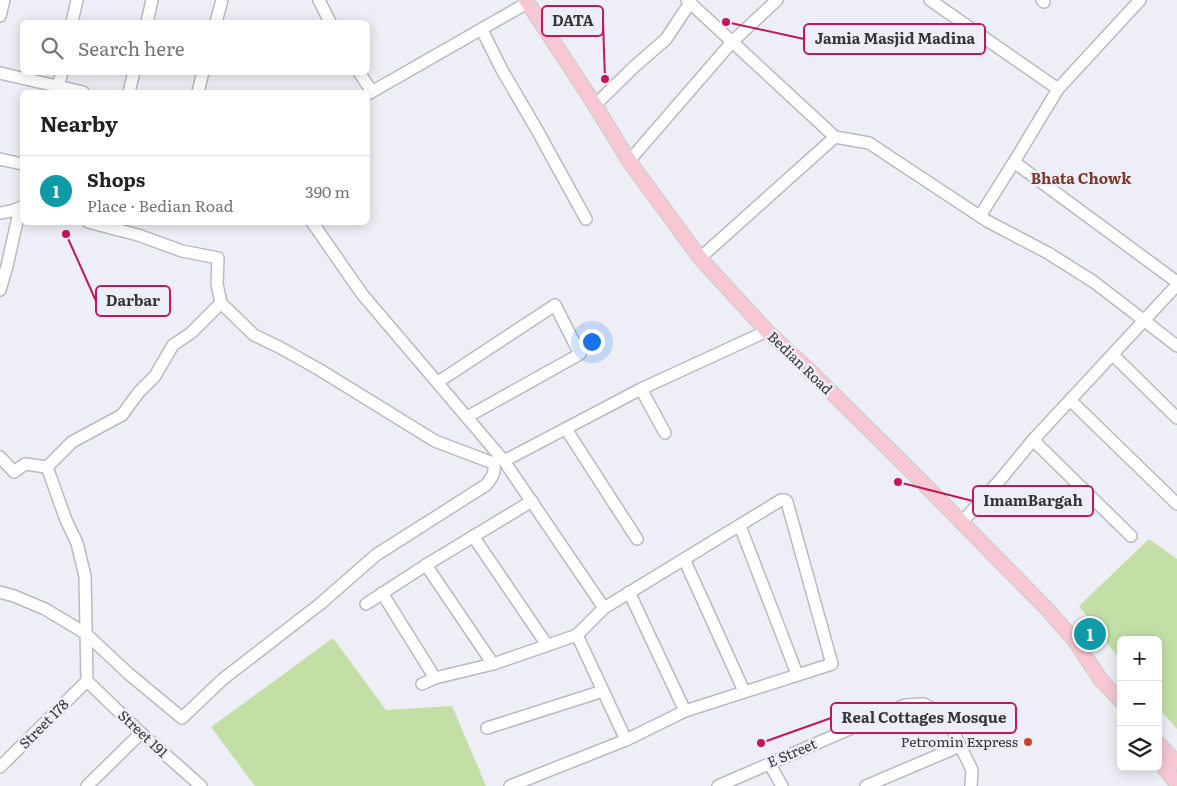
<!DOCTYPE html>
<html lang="en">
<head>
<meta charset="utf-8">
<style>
  :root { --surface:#fff; --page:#f2f2f2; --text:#222; --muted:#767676; --line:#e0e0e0; --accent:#ce432b }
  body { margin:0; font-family:Literata,serif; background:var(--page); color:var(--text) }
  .controls { position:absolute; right:15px; bottom:15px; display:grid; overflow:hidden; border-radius:8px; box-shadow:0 2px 12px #0003 }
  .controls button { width:45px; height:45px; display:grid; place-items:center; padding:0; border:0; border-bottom:1px solid var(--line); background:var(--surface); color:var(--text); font:25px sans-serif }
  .you { position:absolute; left:591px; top:341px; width:18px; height:18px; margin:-12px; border:4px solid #fff; border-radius:50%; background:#1a73e8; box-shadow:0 0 0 8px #1a73e833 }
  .badge { display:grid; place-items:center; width:32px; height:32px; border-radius:50%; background:var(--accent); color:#fff; font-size:16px; font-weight:700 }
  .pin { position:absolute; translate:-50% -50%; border:2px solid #fff; box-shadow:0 1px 5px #0006 }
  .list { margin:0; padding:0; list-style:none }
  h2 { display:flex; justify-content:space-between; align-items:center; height:65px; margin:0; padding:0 20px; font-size:21px }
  h2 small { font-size:16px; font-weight:400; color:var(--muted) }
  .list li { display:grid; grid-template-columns:32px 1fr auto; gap:15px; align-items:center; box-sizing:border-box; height:70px; padding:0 20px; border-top:1px solid var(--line) }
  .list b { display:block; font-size:19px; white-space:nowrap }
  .list p { margin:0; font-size:16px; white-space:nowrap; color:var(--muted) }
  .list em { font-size:16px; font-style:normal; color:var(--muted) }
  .icon { flex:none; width:28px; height:28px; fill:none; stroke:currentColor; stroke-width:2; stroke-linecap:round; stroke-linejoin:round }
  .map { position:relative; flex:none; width:1177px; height:786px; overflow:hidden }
  .search { position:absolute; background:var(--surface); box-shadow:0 2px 12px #0003; left:20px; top:20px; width:350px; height:55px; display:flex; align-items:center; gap:12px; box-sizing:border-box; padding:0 18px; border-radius:8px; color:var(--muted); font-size:19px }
  .panel { position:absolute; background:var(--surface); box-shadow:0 2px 12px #0003; left:20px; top:90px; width:350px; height:135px; border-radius:8px }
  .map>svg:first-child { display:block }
</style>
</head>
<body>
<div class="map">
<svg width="1177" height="786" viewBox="0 0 1177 786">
  <rect width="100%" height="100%" fill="#eeeef6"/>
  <g fill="#c4dfa6">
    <path d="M1149 539 1177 559V729L1158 707V640H1121V661L1079 606Z"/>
    <path d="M333 638 386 710 452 706 486 786H255L211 727Z"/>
  </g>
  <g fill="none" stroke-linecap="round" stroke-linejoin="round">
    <defs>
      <g id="minor">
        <path d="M319 0 330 22"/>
        <path d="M687 0 835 137 700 258"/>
        <path d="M930 0 1058 89"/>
        <path d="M1042 0 1044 2"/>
        <path d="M0 16 4 0"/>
        <path d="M72 22 77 0"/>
        <path d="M147 22 152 0"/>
        <path d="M216 22 222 0"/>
        <path d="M482 30 502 70 537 130 586 219"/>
        <path d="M359 72 372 92"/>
        <path d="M0 73 83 92"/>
        <path d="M58 86 62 72"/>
        <path d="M129 92 134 72"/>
        <path d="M198 92 203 72"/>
        <path d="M368 94 527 3"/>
        <path d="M595 105 635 66 666 39 690 3"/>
        <path d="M835 137 869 143 987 221 1048 253 1094 282 1177 346"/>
        <path d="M0 159 22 164"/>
        <path d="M629 161 732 42 777 0"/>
        <path d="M1014 162 1058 89 1140 0"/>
        <path d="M0 213 11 211 22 207"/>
        <path d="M980 216 1014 162 1177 282"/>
        <path d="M312 222 362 294 504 461 604 608"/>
        <path d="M0 290 7 266 20 208"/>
        <path d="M1113 355 1177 418"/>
        <path d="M438 382 555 305 580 354 467 417"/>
        <path d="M641 389 665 433"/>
        <path d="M1070 400 1177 504"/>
        <path d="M566 429 637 539"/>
        <path d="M1033 440 1131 536"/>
        <path d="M0 457 14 472 25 464 47 467"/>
        <path d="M504 461 641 389 767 331"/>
        <path d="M47 467 72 442 122 415 139 392 155 376 173 345 191 333 221 303"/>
        <path d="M47 467 66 520 77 543 85 576 87 681"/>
        <path d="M961 523 1000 480 1033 440 1177 285"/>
        <path d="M740 526 797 674"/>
        <path d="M473 536 547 645"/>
        <path d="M684 559 744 691"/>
        <path d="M426 565 493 664"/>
        <path d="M0 592 14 596 45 609 85 633 129 674 182 718 223 679 320 604 376 555 486 485C491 479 497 471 493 463L435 441 320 370 279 347 254 335 221 303 217 284 218 258 182 251 138 235 88 222"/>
        <path d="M629 592 685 711"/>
        <path d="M382 593 435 678"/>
        <path d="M366 604 426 565 532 501"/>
        <path d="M577 635 626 740"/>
        <path d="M87 681 141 733 201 786"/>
        <path d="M422 684 435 678 493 664 577 635 604 608 781 500H785L787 502 832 664 685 711 626 740 510 786"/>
        <path d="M487 728 603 691"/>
        <path d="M769 763 782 786"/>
        <path d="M0 767 87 681"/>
        <path d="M87 786 141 733"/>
        <path d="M718 786 905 705 924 704 938 712 954 733 972 770 971 786"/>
        <path d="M866 786 960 746"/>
      </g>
      <g id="major">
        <path d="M526 0 595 105 629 161 700 258 767 331 809 370 925 485 1047 609 1075 641 1101 680 1121 701"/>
        <path d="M1158 743 1177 763"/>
        <path d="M1158 760 1177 784"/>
      </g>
    </defs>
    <use href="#minor" stroke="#bab9c1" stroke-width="14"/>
    <use href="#major" stroke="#cbcbcc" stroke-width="16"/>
    <use href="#minor" stroke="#fff" stroke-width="11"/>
    <use href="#major" stroke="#f7c8d4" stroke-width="14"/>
  </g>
  <circle fill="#ce432b" stroke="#eeeef6" stroke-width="2" cx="1028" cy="742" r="5"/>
  <g text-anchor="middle" stroke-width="5" stroke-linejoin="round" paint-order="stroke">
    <g font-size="14" fill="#363639" stroke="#eeeef6">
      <text transform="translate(800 363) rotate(44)" y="5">Bedian Road</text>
      <text transform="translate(44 724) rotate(-45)" y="5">Street 178</text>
      <text transform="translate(143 734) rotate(43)" y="5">Street 191</text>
      <text transform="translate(792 753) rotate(-23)" y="5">E Street</text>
    </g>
    <g font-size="14" fill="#363639" stroke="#eeeef6" text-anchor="end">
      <text x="1018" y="747">Petromin Express</text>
    </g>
    <g font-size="15" font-weight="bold" fill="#7d372a" stroke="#eeeef6">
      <text x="1081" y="184">Bhata Chowk</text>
    </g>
  </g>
  <path fill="none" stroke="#c2185b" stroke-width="2" d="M605 79L603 21M726 22L804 39M66 234L96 301M898 482L973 501M761 743L831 718"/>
  <g fill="#c2185b" stroke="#eeeef6" stroke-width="2">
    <circle cx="605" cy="79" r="5"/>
    <circle cx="726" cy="22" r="5"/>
    <circle cx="66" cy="234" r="5"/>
    <circle cx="898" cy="482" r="5"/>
    <circle cx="761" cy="743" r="5"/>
  </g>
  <g fill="#eeeef6" stroke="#c2185b" stroke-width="2">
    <rect x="542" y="6" width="61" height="30" rx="5"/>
    <rect x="804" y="24" width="181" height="30" rx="5"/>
    <rect x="96" y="286" width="74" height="30" rx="5"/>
    <rect x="973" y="486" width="120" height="30" rx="5"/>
    <rect x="831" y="703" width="185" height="30" rx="5"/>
  </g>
  <g font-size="15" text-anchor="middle" font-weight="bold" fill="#363639">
    <text x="573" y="26">DATA</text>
    <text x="895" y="44">Jamia Masjid Madina</text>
    <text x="133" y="306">Darbar</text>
    <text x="1033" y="506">ImamBargah</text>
    <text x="924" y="723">Real Cottages Mosque</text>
  </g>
</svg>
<div class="controls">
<button>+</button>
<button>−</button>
<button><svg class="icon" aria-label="layers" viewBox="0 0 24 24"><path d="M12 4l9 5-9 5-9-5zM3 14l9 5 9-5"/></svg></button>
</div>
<div class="you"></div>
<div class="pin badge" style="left:1090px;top:634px;background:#0f9aa8">1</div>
<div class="search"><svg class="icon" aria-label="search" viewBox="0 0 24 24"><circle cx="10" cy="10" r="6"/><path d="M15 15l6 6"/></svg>Search here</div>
<section class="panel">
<h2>Nearby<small></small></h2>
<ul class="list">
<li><span class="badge" style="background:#0f9aa8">1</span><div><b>Shops</b><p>Place · Bedian Road</p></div><em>390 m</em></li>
</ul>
</section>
</div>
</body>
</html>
